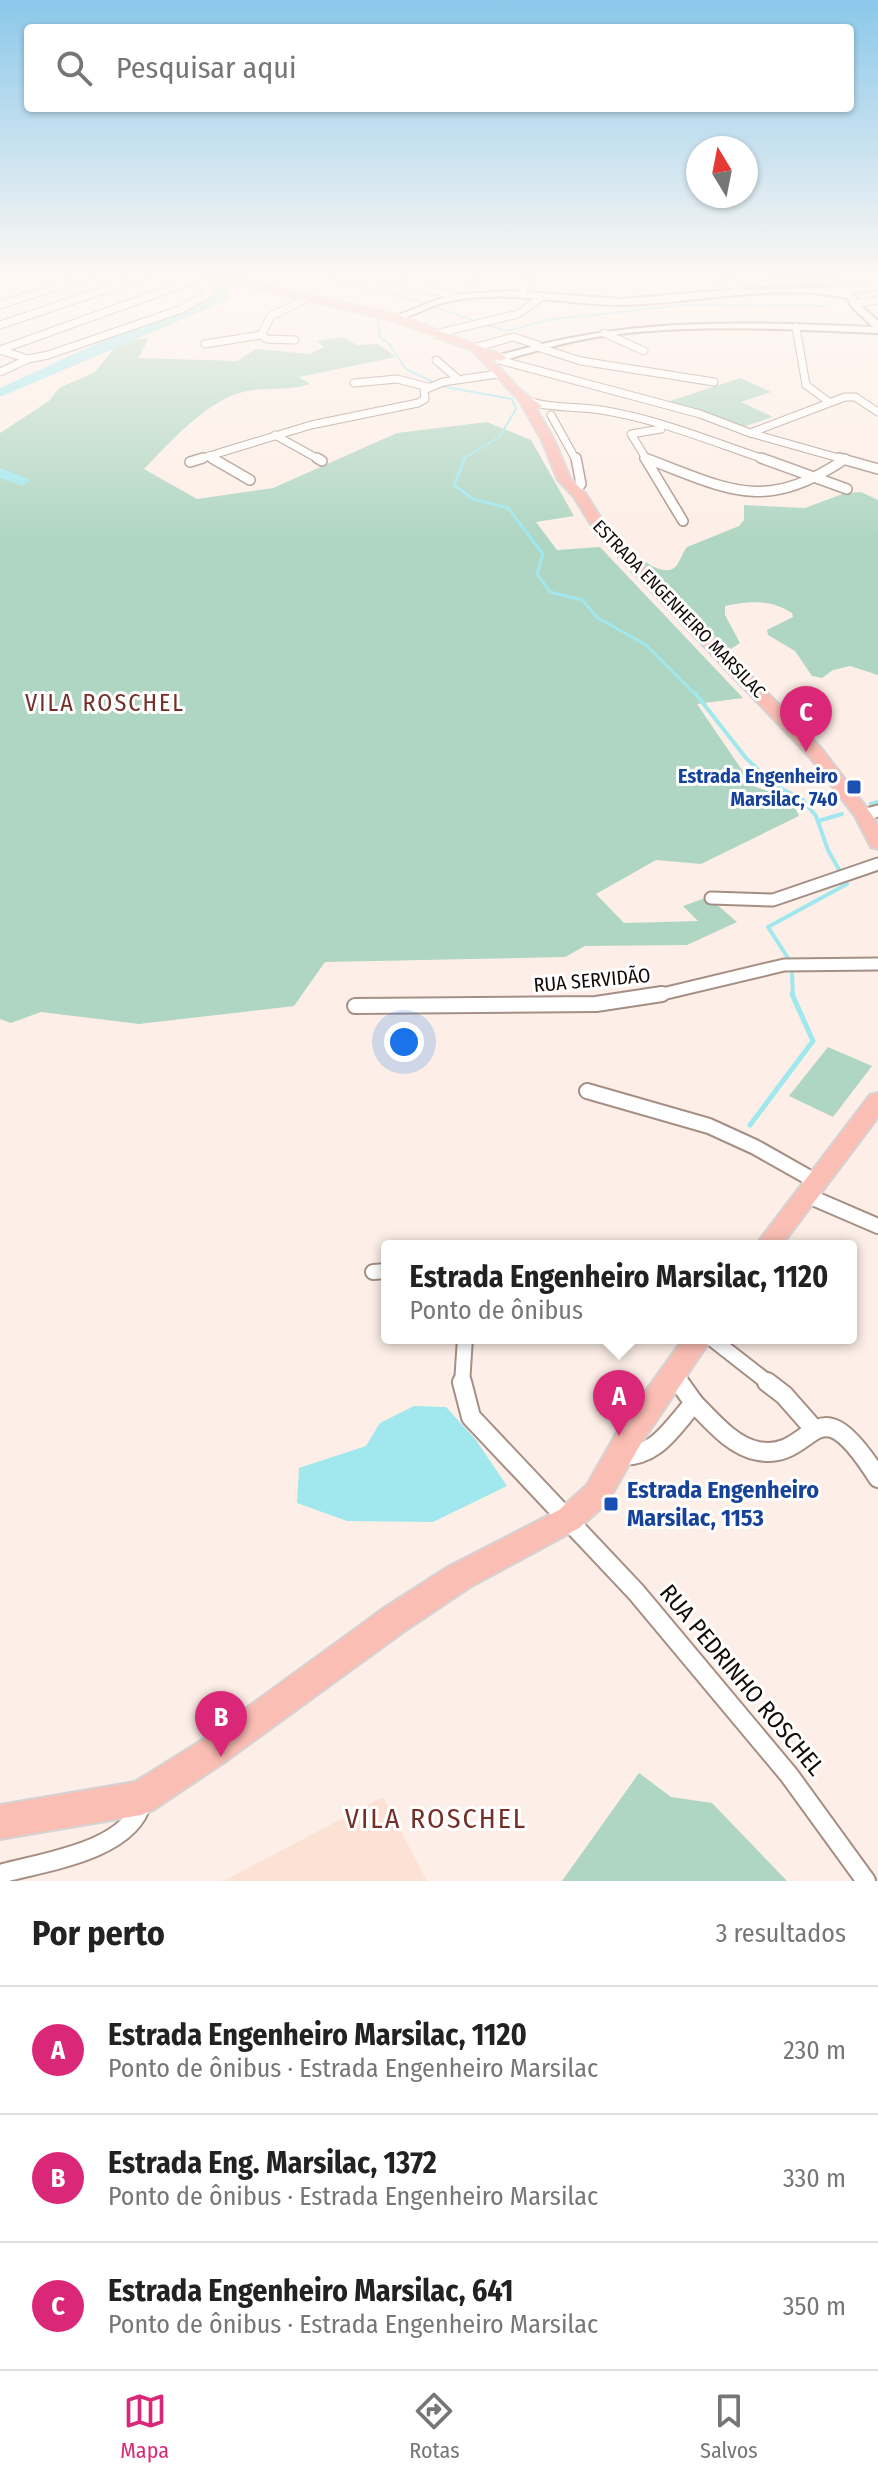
<!DOCTYPE html>
<html lang="pt">
<head>
<meta charset="utf-8">
<style>
  :root { --surface:#fff; --page:#f2f2f2; --text:#222; --muted:#767676; --line:#e0e0e0; --accent:#db2777 }
  body { margin:0; font-family:"Fira Sans Condensed",sans-serif; background:var(--page); color:var(--text) }
  .compass { position:absolute; left:686px; top:136px; width:72px; height:72px; border-radius:50%; background:var(--surface); box-shadow:0 2px 6px #0004; rotate:350deg }
  .you { position:absolute; left:404px; top:1042px; width:28px; height:28px; margin:-20px; border:6px solid #fff; border-radius:50%; background:#1a73e8; box-shadow:0 0 0 12px #1a73e833 }
  .badge { display:grid; place-items:center; width:52px; height:52px; border-radius:50%; background:var(--accent); color:#fff; font-size:26px; font-weight:700 }
  .pin { position:absolute; translate:-50% -66px; filter:drop-shadow(0 2px 4px #0008) }
  .pin::after { content:''; position:absolute; top:42px; width:28px; height:24px; background:inherit; clip-path:polygon(0 0,100% 0,50% 100%) }
  .popup { position:absolute; left:381px; top:1240px; width:476px; height:104px; box-sizing:border-box; display:grid; place-content:center; border-radius:8px; background:var(--surface); filter:drop-shadow(0 2px 6px #0005); font-size:26px; white-space:nowrap; color:var(--muted) }
  .popup b { font-size:30px; color:var(--text) }
  .popup::after { content:''; position:absolute; left:50%; top:100%; margin-left:-16px; border:16px solid transparent; border-top-color:var(--surface) }
  .list { margin:0; padding:0; list-style:none }
  h2 { display:flex; justify-content:space-between; align-items:center; height:104px; margin:0; padding:0 32px; font-size:34px }
  h2 small { font-size:26px; font-weight:400; color:var(--muted) }
  .list li { display:grid; grid-template-columns:52px 1fr auto; gap:24px; align-items:center; box-sizing:border-box; height:128px; padding:0 32px; border-top:2px solid var(--line) }
  .list b { display:block; font-size:30px; white-space:nowrap }
  .list p { margin:0; font-size:26px; white-space:nowrap; color:var(--muted) }
  .list em { font-size:26px; font-style:normal; color:var(--muted) }
  .icon { flex:none; width:44px; height:44px; fill:none; stroke:currentColor; stroke-width:2; stroke-linecap:round; stroke-linejoin:round }
  .map { position:relative; flex:none; width:878px; height:1881px; overflow:hidden }
  .search { position:absolute; background:var(--surface); box-shadow:0 2px 6px #0004; left:24px; right:24px; top:24px; height:88px; display:flex; align-items:center; gap:20px; box-sizing:border-box; padding:0 28px; border-radius:8px; color:var(--muted); font-size:30px }
  .sheet { height:488px; background:var(--surface) }
  nav { display:flex; justify-content:space-around; align-items:center; box-sizing:border-box; height:112px; border-top:2px solid var(--line); background:var(--surface); font-size:22px; color:var(--muted) }
  nav a { display:grid; justify-items:center; gap:4px }
  nav .on { color:var(--accent) }
  .map>svg:first-child { display:block }
</style>
</head>
<body>
<div class="map">
<svg width="878" height="1881" viewBox="0 0 878 1881">
  <rect width="100%" height="100%" fill="#fdefe7"/>
  <path fill="#fbe2d5" d="M383 1797 427 1881H223Z"/>
  <g fill="#afd6c2">
    <path d="M774 277H843L832 287 800 290 774 285Z"/>
    <path d="M343 337 357 345 378 344 396 357 299 377 310 384C289 391 269 387 248 391 210 397 170 442 144 469L197 499 273 488 397 433 487 422 531 440 574 516 536 522 557 550 600 547 743 698 697 704 753 786 791 799 799 816 701 864 656 860 596 894 624 923 698 921 683 906 708 897 737 922 687 945 585 946 565 957 325 962 294 1006 139 1024 41 1012 11 1023 0 1019V433L49 401 59 388 95 372 120 341 149 338 138 358 237 361 256 349 309 354 324 347 317 341Z"/>
    <path d="M740 378 771 392 741 402 773 417 742 427 664 403Z"/>
    <path d="M861 492 878 500V675L850 666 833 670 822 678 812 676 795 651 768 635 767 630 793 617 792 613C770 599 750 601 725 606V615L740 643 729 650 677 597 669 595 633 560 635 556C645 561 666 579 677 565 681 559 683 552 687 547L739 526 744 520V505L805 508 845 493Z"/>
    <path d="M828 1047 872 1066 833 1117 789 1096Z"/>
    <path d="M639 1773 671 1797 712 1803 787 1881H562Z"/>
  </g>
  <path fill="#a0e7ee" d="M414 1406 446 1407 476 1440 507 1486 433 1522 347 1521 297 1503 299 1468 366 1446 380 1423Z"/>
  <g fill="none" stroke-linecap="round" stroke-linejoin="round">
    <g stroke="#a0e7ee" stroke-width="2">
      <path d="M322 277 416 300 472 320"/>
      <path d="M377 315 380 337 389 344 406 369 433 382"/>
      <path d="M485 324 507 331 548 320 682 305 827 306"/>
      <path d="M440 386 512 399 516 409 500 436 462 460"/>
    </g>
    <path stroke="#a0e7ee" stroke-width="3" d="M465 458 454 485 473 499 508 508 543 554 537 574 550 592 582 600 598 618 646 645 696 695"/>
    <g stroke="#a0e7ee" stroke-width="4">
      <path d="M695 693 746 758 774 785 802 799 816 816 828 850 847 884 768 927 788 958"/>
      <path d="M871 804 878 802"/>
      <path d="M818 821 842 814"/>
      <path d="M792 974 793 996"/>
    </g>
    <path stroke="#a0e7ee" stroke-width="5" d="M750 1125 813 1041 792 994"/>
    <g fill="#a0e7ee" fill-rule="evenodd">
      <path d="M214 283H222L229 288 228 300 0 397V388L100 342 218 295 212 286Z"/>
      <path d="M0 468 27 478 30 481 22 486 0 478Z"/>
    </g>
    <defs>
      <g id="street-far4">
        <path d="M379 277 455 296"/>
        <path d="M468 277 471 280"/>
        <path d="M717 277 741 292"/>
        <path d="M830 291 878 287"/>
        <path d="M522 294 527 277"/>
        <path d="M854 304 878 300"/>
        <path d="M0 305 87 277"/>
        <path d="M0 325 143 277"/>
        <path d="M796 327 806 385 829 402"/>
        <path d="M604 333 644 351"/>
        <path d="M435 334 518 314 543 296"/>
        <path d="M261 335 271 316 308 298"/>
        <path d="M205 344 261 335 267 339 295 340"/>
        <path d="M534 346 581 361 714 382"/>
        <path d="M473 348 513 337 538 345"/>
        <path d="M0 350 28 359 48 355 182 309 210 292 202 282 181 277"/>
        <path d="M0 350 195 280"/>
        <path d="M436 360 458 379"/>
        <path d="M499 360 700 414 750 433 846 460"/>
        <path d="M0 372 28 359"/>
        <path d="M354 383 397 379 428 387"/>
        <path d="M528 401C553 409 576 406 601 410 658 419 713 442 767 460"/>
        <path d="M551 415 576 460"/>
        <path d="M750 433 845 397H855L878 412"/>
        <path d="M275 435 320 460"/>
        <path d="M209 456 216 460"/>
        <path d="M645 458 651 460"/>
        <path d="M196 460 311 425 418 403 425 399 424 390 443 382 498 374"/>
        <path d="M647 460 631 434 661 429"/>
      </g>
      <g id="street-far3">
        <path d="M212 458 250 480"/>
        <path d="M317 458 322 461"/>
        <path d="M576 458 581 484 576 489"/>
        <path d="M645 458 683 521"/>
        <path d="M645 458C728 489 763 514 845 459"/>
        <path d="M761 458 847 489"/>
        <path d="M839 458 878 469"/>
        <path d="M190 462 203 458"/>
      </g>
      <g id="street-far2">
        <path d="M863 815 878 811"/>
        <path d="M711 898 773 900 878 864"/>
        <path d="M654 996 784 965 878 964"/>
      </g>
      <g id="street-far1">
        <path d="M355 1006 596 1004 662 994"/>
        <path d="M587 1091 709 1126 755 1147 817 1182"/>
        <path d="M806 1195 878 1226"/>
        <path d="M373 1272 387 1271"/>
        <path d="M711 1338 770 1384"/>
        <path d="M674 1375 680 1384"/>
        <path d="M462 1384 465 1338"/>
      </g>
      <g id="street">
        <path d="M462 1382 471 1417 636 1592 789 1775 866 1881"/>
        <path d="M767 1382 784 1395 814 1429"/>
        <path d="M694 1403C712 1421 732 1446 758 1451 816 1462 813 1375 878 1478"/>
        <path d="M618 1456C656 1458 671 1429 694 1403L679 1382"/>
        <path d="M0 1874C43 1862 130 1851 142 1802"/>
      </g>
      <path id="secondary" d="M830 288 854 294 860 305 878 321V333C784 329 689 323 596 337 564 342 533 352 501 361L497 360V356C629 316 739 322 873 327L853 308 847 298C779 282 692 304 622 305 565 305 507 289 451 301 434 304 416 314 399 320L391 318 449 295 510 291 622 299 741 289Z"/>
      <g id="primary">
        <path d="M211 277H227L400 316 505 356 507 358 501 361 489 357 522 392 542 406 536 409 554 440 570 478 585 493 607 528 821 748 872 815 878 826V849L871 847 855 816 809 756 597 534 574 497 558 480 542 440 519 400 473 351 393 320Z"/>
        <path d="M878 1093V1117L781 1246H755L870 1095Z"/>
        <path d="M684 1338H712L640 1445 607 1503 579 1528 470 1587 406 1630 226 1761 153 1810 141 1815 0 1839V1805L135 1782 204 1739 384 1608 448 1567 559 1510 587 1485 620 1427Z"/>
      </g>
    </defs>
    <use href="#street-far4" stroke="#a58f84" stroke-width="9"/>
    <use href="#street-far3" stroke="#a58f84" stroke-width="12"/>
    <use href="#street-far2" stroke="#a58f84" stroke-width="15"/>
    <use href="#street-far1" stroke="#a58f84" stroke-width="18"/>
    <use href="#street" stroke="#a58f84" stroke-width="22"/>
    <use href="#secondary" stroke="#a58f84" stroke-width="4"/>
    <use href="#primary" stroke="#d5d3d3" stroke-width="4"/>
    <use href="#street-far4" stroke="#fff" stroke-width="7"/>
    <use href="#street-far3" stroke="#fff" stroke-width="9"/>
    <use href="#street-far2" stroke="#fff" stroke-width="11"/>
    <use href="#street-far1" stroke="#fff" stroke-width="14"/>
    <use href="#street" stroke="#fff" stroke-width="18"/>
    <use href="#secondary" fill="#fff" fill-rule="evenodd"/>
    <use href="#primary" fill="#fbbeb5" fill-rule="evenodd"/>
  </g>
  <linearGradient id="sky" x2="0" y2="1"><stop stop-color="#8bc8ea"/><stop offset="0.51" stop-color="#fef8f4"/><stop offset="1" stop-color="#fef8f4" stop-opacity="0"/></linearGradient>
  <rect width="878" height="540" fill="url(#sky)"/>
  <g fill="#1a4fb4" stroke="#fff" stroke-width="3">
    <rect x="846" y="779" width="16" height="16" rx="4"/>
    <rect x="603" y="1496" width="16" height="16" rx="4"/>
  </g>
  <g text-anchor="middle" stroke-width="6" stroke-linejoin="round" paint-order="stroke">
    <g font-size="18" fill="#130b08" stroke="#fff">
      <text transform="translate(679 609) rotate(46)" y="6">ESTRADA ENGENHEIRO MARSILAC</text>
    </g>
    <g font-size="20" font-weight="bold" fill="#164399" stroke="#fff" text-anchor="end">
      <text x="838" y="783">Estrada Engenheiro<tspan x="838" dy="23">Marsilac, 740</tspan></text>
    </g>
    <g font-size="20" fill="#130b08" stroke="#fff">
      <text transform="translate(592 980) rotate(-5)" y="7">RUA SERVIDÃO</text>
    </g>
    <g font-size="24" letter-spacing="2" fill="#752f28" stroke="#fff">
      <text x="105" y="711">VILA ROSCHEL</text>
    </g>
    <g font-size="24" font-weight="bold" fill="#164399" stroke="#fff" text-anchor="start">
      <text x="627" y="1498">Estrada Engenheiro<tspan x="627" dy="28">Marsilac, 1153</tspan></text>
    </g>
    <g font-size="24" fill="#130b08" stroke="#fff">
      <text transform="translate(742 1680) rotate(50)" y="8">RUA PEDRINHO ROSCHEL</text>
    </g>
    <g font-size="28" letter-spacing="2" fill="#752f28" stroke="#fff">
      <text x="436" y="1828">VILA ROSCHEL</text>
    </g>
  </g>
</svg>
<svg class="compass" viewBox="-18 -18 36 36"><path d="M0-13l5 13h-10z" fill="#e53935"/><path d="M0 13l5-13h-10z" fill="#767676"/></svg>
<div class="you"></div>
<div class="pin badge" style="left:619px;top:1436px">A</div>
<div class="popup"><b>Estrada Engenheiro Marsilac, 1120</b>Ponto de ônibus</div>
<div class="pin badge" style="left:221px;top:1757px">B</div>
<div class="pin badge" style="left:806px;top:752px">C</div>
<div class="search"><svg class="icon" aria-label="search" viewBox="0 0 24 24"><circle cx="10" cy="10" r="6"/><path d="M15 15l6 6"/></svg>Pesquisar aqui</div>
</div>
<section class="sheet">
<h2>Por perto<small>3 resultados</small></h2>
<ul class="list">
<li><span class="badge">A</span><div><b>Estrada Engenheiro Marsilac, 1120</b><p>Ponto de ônibus · Estrada Engenheiro Marsilac</p></div><em>230 m</em></li>
<li><span class="badge">B</span><div><b>Estrada Eng. Marsilac, 1372</b><p>Ponto de ônibus · Estrada Engenheiro Marsilac</p></div><em>330 m</em></li>
<li><span class="badge">C</span><div><b>Estrada Engenheiro Marsilac, 641</b><p>Ponto de ônibus · Estrada Engenheiro Marsilac</p></div><em>350 m</em></li>
</ul>
</section>
<nav>
<a class="on"><svg class="icon" aria-label="map" viewBox="0 0 24 24"><path d="M3 6l6-2 6 2 6-2v14l-6 2-6-2-6 2zM9 4v14M15 6v14"/></svg>Mapa</a>
<a><svg class="icon" aria-label="directions" viewBox="0 0 24 24"><path d="M12 3l9 9-9 9-9-9zM9 14v-3h6M13 9l2 2-2 2"/></svg>Rotas</a>
<a><svg class="icon" aria-label="saved" viewBox="0 0 24 24"><path d="M7 4h10v16l-5-4-5 4z"/></svg>Salvos</a>
</nav>
</body>
</html>
